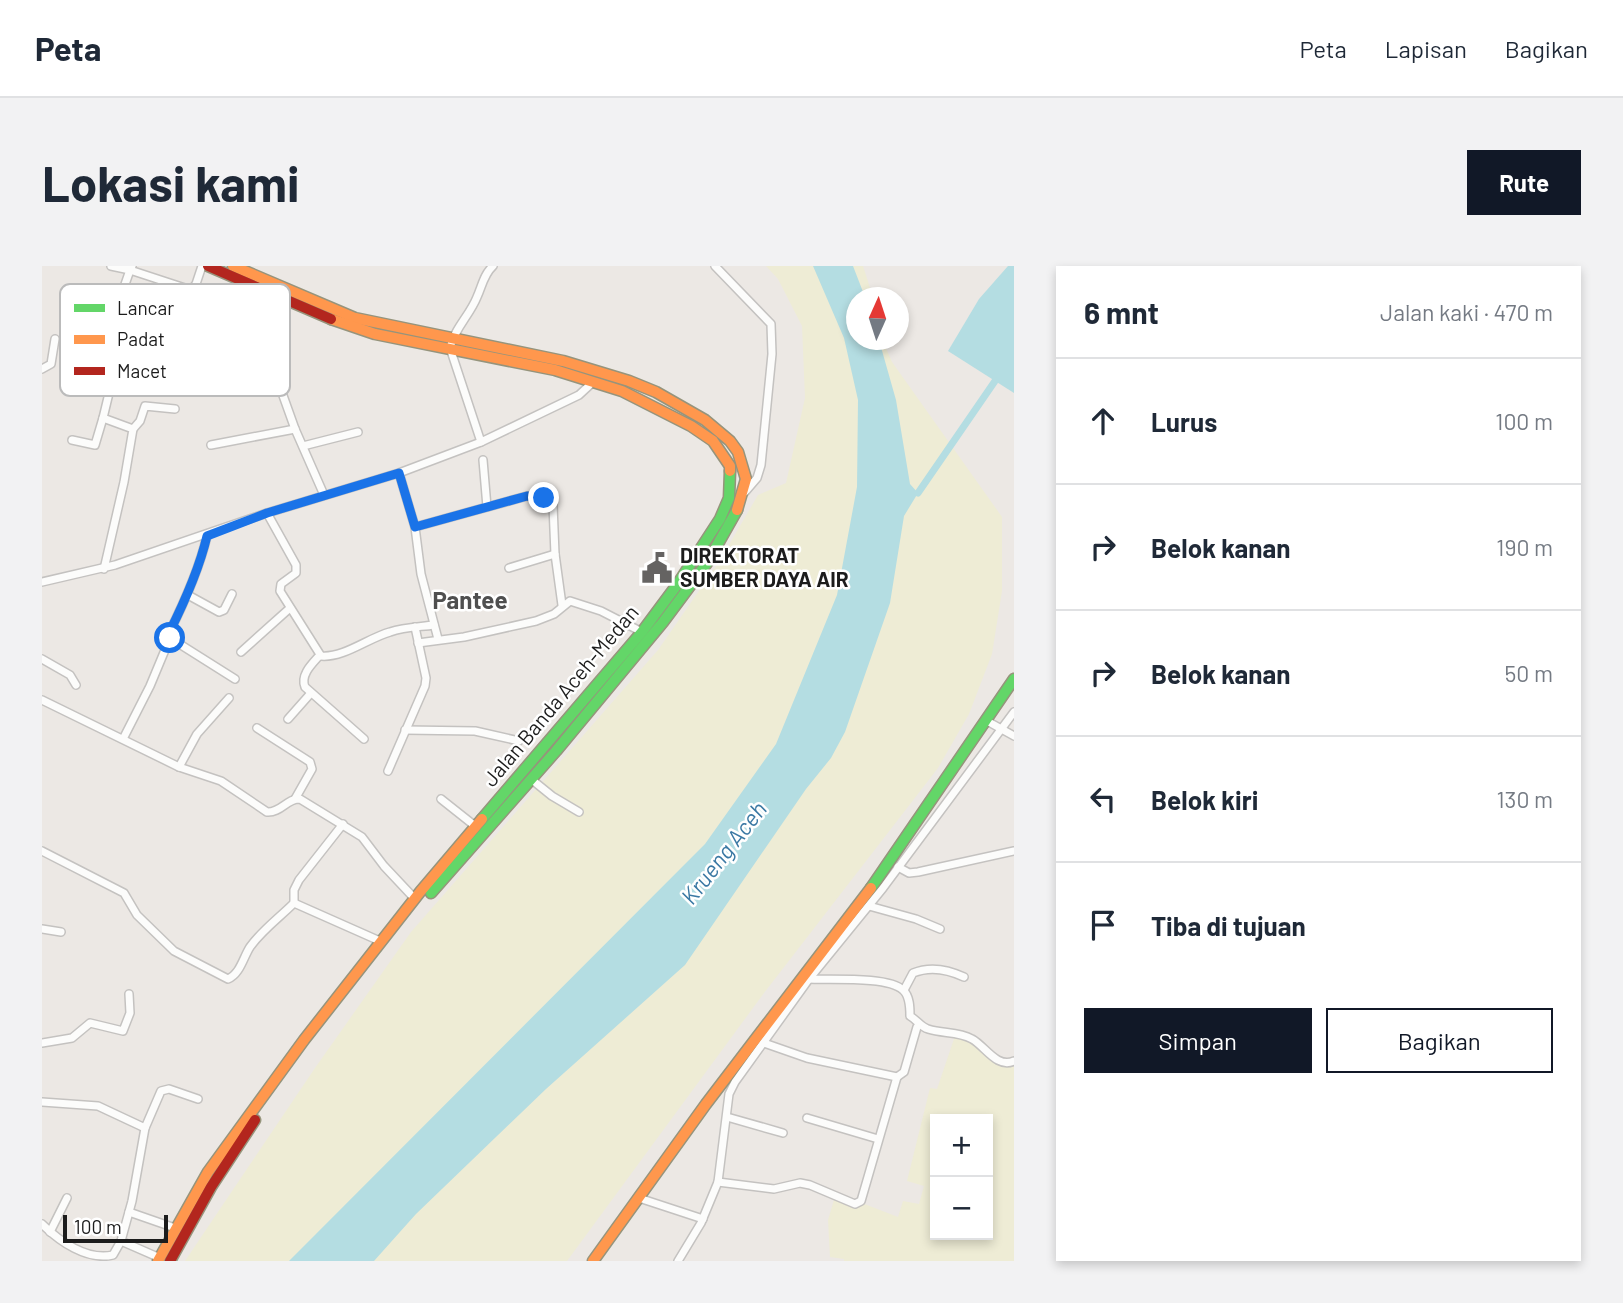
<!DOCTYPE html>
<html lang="id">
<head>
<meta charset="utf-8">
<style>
  :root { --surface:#fff; --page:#f2f2f3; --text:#1f2937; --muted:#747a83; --line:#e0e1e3; --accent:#111827 }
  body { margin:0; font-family:Barlow,sans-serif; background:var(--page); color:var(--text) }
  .controls { position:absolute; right:21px; bottom:21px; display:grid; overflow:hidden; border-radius:0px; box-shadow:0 4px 10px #0003 }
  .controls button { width:63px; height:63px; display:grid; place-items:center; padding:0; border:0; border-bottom:2px solid var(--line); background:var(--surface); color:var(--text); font:35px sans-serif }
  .compass { position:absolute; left:804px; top:21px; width:63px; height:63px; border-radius:50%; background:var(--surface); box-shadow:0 4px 10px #0003; rotate:3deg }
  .scale { position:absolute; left:21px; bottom:18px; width:105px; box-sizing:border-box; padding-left:7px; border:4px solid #1c1c1c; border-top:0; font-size:19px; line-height:24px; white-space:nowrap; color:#1c1c1c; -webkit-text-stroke:5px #fff; paint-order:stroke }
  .stop { position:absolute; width:21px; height:21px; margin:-16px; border:5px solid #1a73e8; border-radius:50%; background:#fff }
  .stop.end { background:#1a73e8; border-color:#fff; box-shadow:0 2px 7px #0008 }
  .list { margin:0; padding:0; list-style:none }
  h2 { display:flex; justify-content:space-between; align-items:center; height:91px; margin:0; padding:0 28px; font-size:30px }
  h2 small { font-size:23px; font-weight:400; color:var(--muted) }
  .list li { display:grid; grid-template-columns:46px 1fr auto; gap:21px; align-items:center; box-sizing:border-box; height:126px; padding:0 28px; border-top:2px solid var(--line) }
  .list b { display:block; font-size:26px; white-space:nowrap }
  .list em { font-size:23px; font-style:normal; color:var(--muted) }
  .actions { display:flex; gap:14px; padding:21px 28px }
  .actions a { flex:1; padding:16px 0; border:2px solid var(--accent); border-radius:0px; text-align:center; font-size:24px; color:var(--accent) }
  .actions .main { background:var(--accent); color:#fff }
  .icon { flex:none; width:38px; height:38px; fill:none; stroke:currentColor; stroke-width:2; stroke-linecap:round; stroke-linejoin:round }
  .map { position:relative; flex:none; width:972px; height:995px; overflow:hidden; border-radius:0px }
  header { display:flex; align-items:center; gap:42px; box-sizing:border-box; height:98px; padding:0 35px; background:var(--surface); border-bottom:2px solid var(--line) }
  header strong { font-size:33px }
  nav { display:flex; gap:38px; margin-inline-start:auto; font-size:24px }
  .intro { display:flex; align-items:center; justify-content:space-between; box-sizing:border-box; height:168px; padding:0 42px }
  h1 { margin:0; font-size:49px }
  .button { padding:18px 32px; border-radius:0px; background:var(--accent); color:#fff; font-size:24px; font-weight:700 }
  main { display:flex; gap:42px; padding:0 42px }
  aside { flex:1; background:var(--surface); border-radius:0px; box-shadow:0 4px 10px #0003 }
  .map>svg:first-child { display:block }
</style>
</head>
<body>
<header>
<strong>Peta</strong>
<nav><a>Peta</a><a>Lapisan</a><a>Bagikan</a></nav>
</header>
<div class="intro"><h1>Lokasi kami</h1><a class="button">Rute</a></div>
<main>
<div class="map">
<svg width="972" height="995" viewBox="0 0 972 995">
  <rect width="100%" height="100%" fill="#ece8e4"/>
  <g fill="#eeecd5" fill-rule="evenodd">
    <path d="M724 0H821L831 31 814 32V74H843V80L850 96 960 251V325L950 388 927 448 896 502 722 727 525 995H143L273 802 369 666 616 384 677 296 716 229 744 217 763 132 760 60 736 13Z"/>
    <path d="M914 767 938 773 964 800H972V995H802V993L788 991 786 954 794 927 856 951 861 935 877 938 882 920 865 915 888 822 895 823ZM893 853H946V969H893Z"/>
  </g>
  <g fill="#b4dde2">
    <path d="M771 0H811L823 31 814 32V74H837L854 134 868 218 876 227 862 250 848 337 803 466 789 492 764 523 643 699 504 823 374 948 332 995H247L663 578 734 478 795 329 815 221 816 134 802 72Z"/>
    <path d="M966 0H972V127L906 85 937 33Z"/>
  </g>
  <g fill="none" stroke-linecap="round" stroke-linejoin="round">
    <path stroke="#b4dde2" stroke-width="7" d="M876 227 953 115"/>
    <defs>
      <g id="street">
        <path d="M69 0 88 4 90 0"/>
        <path d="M673 0 729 58 730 88 719 199 715 212 703 226"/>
        <path d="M208 20 229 96 253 163 282 229"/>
        <path d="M0 103 9 98 13 73"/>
        <path d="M200 103 229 96"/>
        <path d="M91 163 98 155 103 140 133 143"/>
        <path d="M30 174 53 179 61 152"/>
        <path d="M439 176 408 82C412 63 428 49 435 31 440 20 442 8 451 0"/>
        <path d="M169 179 253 163"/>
        <path d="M261 180 316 166"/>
        <path d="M441 194 445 241"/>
        <path d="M357 207 373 261 379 308 396 373"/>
        <path d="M225 247 254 299V307L239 318 238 325 279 390C302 392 326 372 348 366 362 361 377 361 392 359"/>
        <path d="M373 261 485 230 506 233 511 239 513 288 520 339"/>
        <path d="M467 302 513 288"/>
        <path d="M62 303 82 216 91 163 61 152 76 90V81L69 71 71 53 88 4 149 24 154 18 160 0"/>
        <path d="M0 316 73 299 225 247 357 207 439 176 537 129 551 116"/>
        <path d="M146 329 177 346 182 344 190 328"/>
        <path d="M128 372 193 413"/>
        <path d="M376 377 422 371 494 355 512 348 528 335 559 345 600 366"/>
        <path d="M199 386 248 342"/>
        <path d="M278 389C270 398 258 409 263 421L322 473"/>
        <path d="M0 393 28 409 34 419"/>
        <path d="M0 434 137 501 179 515 225 546C239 547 245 532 258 533L320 571 342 600 373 633"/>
        <path d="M246 453 269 427"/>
        <path d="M945 455 972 470"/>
        <path d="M215 462 268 496 270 503 253 533"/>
        <path d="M363 464 433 465 477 475"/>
        <path d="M81 473 108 420 128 372 127 367C143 335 157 304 165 270"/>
        <path d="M137 501 155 468 187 432"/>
        <path d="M346 505 383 420 384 412 373 361"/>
        <path d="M489 513 510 530 537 546"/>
        <path d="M399 533 433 560"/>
        <path d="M0 585 82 627 95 649 132 685 186 713C198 708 201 692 208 681 220 664 237 652 252 637V624L257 614 301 558"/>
        <path d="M856 601 867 607 876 606 972 585"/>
        <path d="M252 637 340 676"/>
        <path d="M827 640 874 653 898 663"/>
        <path d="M0 663 19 666"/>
        <path d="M767 713C788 714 847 710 861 724 868 730 868 742 868 750 875 754 879 761 886 763 901 768 916 765 930 773 943 780 955 803 972 795"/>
        <path d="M862 724 871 707C888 700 905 703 922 711"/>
        <path d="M0 777 30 772 48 757 81 765 88 747 87 728"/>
        <path d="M855 811 862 806 875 761"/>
        <path d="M0 836 56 840 103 862"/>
        <path d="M685 851 741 867"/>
        <path d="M765 852 836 873"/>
        <path d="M676 916 732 923 758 917 768 919 813 938 819 935 855 811 765 792 722 777"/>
        <path d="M597 932 661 953"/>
        <path d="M87 946 133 962"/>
        <path d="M0 958C17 975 45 995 71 989L79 975 118 992"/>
        <path d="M8 966 25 932"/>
        <path d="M79 975 90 935 103 862 119 825 127 823 156 833"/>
        <path d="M636 995 659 957 676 916 687 828 693 816 767 713 841 622 972 446"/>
      </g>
      <g id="fast">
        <path d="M440 553 600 366 635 319 678 253 687 232 688 205"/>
        <path d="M829 622 972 413"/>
        <path d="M389 627 514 485 621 356 665 297 695 244"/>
      </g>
      <g id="slow">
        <path d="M191 0 313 52 521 95 587 115 614 126 663 154 688 175 696 186 704 213 695 244"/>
        <path d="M289 53 333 68 513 104 580 125 649 160 671 175 688 200V205"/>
        <path d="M116 995 166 906 262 774 378 626 440 553"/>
        <path d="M551 995 664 838 829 622"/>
      </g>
      <g id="jam">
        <path d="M166 0 289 53"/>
        <path d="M128 995 169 921 213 854"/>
      </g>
    </defs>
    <use href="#street" stroke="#c4c2c0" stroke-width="10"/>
    <use href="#fast" stroke="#96947c" stroke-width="13"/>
    <use href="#slow" stroke="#96947c" stroke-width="13"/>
    <use href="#jam" stroke="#96947c" stroke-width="13"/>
    <use href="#street" stroke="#fcfcfb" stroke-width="7"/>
    <use href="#fast" stroke="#63d668" stroke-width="10"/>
    <use href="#slow" stroke="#ff974d" stroke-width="10"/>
    <use href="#jam" stroke="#b3261e" stroke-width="10"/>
  </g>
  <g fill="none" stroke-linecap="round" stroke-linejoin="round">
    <path stroke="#1a73e8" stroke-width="9" d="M128 372 127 367C143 335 157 304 165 270L225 247 357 207 373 261 485 230 502 232"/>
  </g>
  <defs>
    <symbol id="civic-bare" viewBox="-9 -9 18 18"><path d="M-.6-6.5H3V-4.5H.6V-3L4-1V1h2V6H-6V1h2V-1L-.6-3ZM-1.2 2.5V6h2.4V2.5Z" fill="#656362" stroke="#fff" stroke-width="2.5" paint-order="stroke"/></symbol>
  </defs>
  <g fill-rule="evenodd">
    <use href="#civic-bare" x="593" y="280" width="44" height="44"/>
  </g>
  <g text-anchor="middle" stroke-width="5" stroke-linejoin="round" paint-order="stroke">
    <g font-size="21" font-weight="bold" fill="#1c1c1c" stroke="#fff" text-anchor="start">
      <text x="638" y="297">DIREKTORAT<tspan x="638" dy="24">SUMBER DAYA AIR</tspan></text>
    </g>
    <g font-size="21" fill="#1c1c1c" stroke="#fff">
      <text transform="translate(519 430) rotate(-50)" y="7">Jalan Banda Aceh-Medan</text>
    </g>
    <g font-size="23" font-style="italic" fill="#3b79a4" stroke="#fff">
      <text transform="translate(682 587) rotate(-52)" y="8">Krueng Aceh</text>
    </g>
    <g font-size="24" font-weight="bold" fill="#4f4f4f" stroke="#fff">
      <text x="428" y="343">Pantee</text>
    </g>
  </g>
  <rect x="18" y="18" width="230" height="112" rx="10" fill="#fff" stroke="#bbb" stroke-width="2"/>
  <rect x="32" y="38" width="31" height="8" fill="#63d668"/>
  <rect x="32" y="69" width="31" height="9" fill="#ff974d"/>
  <rect x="32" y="101" width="31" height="8" fill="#b3261e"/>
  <g font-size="19" fill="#1c1c1c">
    <text x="75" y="49">Lancar</text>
    <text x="75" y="80">Padat</text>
    <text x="75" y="112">Macet</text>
  </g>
</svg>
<div class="controls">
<button>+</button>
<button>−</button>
</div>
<svg class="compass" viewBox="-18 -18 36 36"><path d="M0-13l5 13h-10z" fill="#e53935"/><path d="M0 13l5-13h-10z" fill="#747a83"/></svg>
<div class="scale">100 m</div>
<div class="stop" style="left:128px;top:372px"></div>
<div class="stop end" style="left:502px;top:232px"></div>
</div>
<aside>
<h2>6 mnt<small>Jalan kaki · 470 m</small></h2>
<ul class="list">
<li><svg class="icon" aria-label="ahead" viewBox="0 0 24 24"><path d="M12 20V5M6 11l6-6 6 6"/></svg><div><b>Lurus</b></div><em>100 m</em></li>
<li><svg class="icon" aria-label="right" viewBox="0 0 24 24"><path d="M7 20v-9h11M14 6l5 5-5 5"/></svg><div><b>Belok kanan</b></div><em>190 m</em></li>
<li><svg class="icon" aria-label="right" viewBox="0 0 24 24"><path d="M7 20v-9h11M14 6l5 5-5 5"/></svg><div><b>Belok kanan</b></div><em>50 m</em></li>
<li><svg class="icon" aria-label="left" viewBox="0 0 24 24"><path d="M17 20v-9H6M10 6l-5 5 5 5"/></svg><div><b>Belok kiri</b></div><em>130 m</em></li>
<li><svg class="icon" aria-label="arrive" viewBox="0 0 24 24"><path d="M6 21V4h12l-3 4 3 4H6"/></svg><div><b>Tiba di tujuan</b></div></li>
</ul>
<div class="actions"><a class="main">Simpan</a><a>Bagikan</a></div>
</aside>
</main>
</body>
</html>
